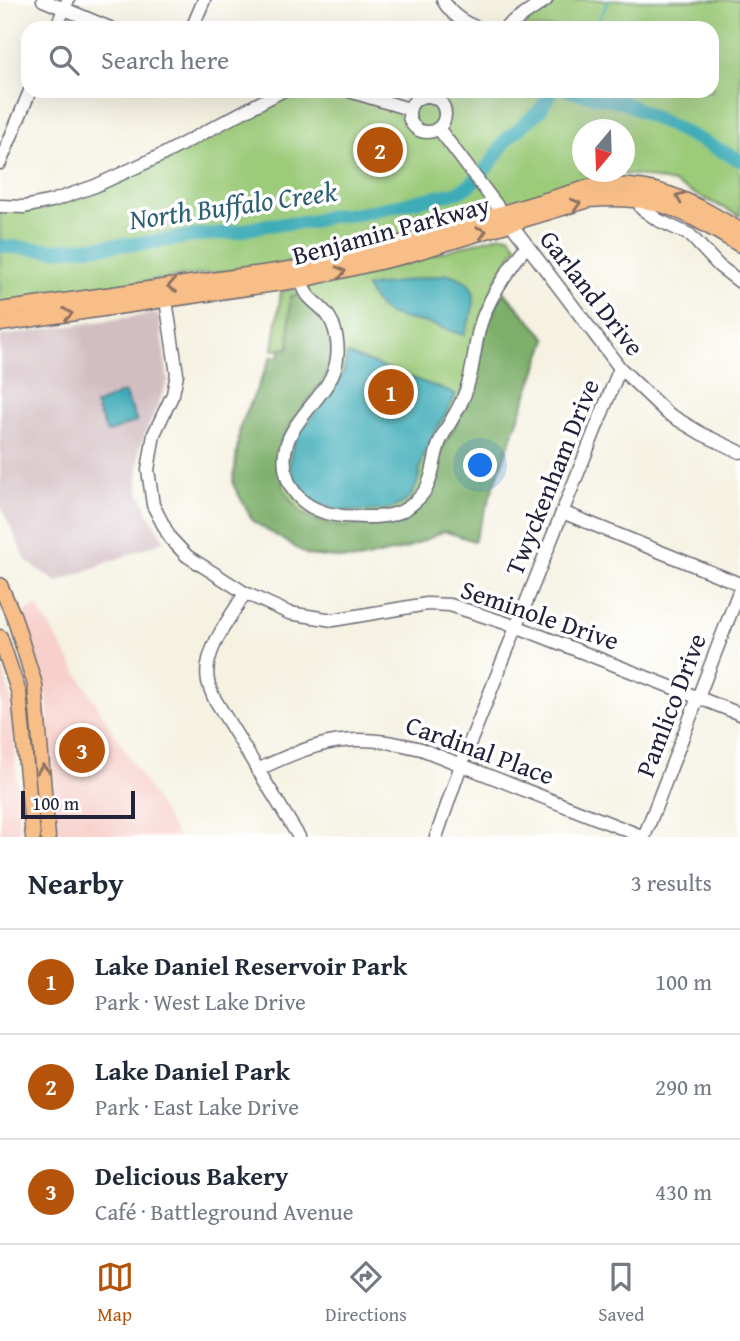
<!DOCTYPE html>
<html lang="en">
<head>
<meta charset="utf-8">
<style>
  :root { --surface:#fff; --page:#f6f6f7; --text:#1f2937; --muted:#747a83; --line:#e0e1e3; --accent:#b45309 }
  body { margin:0; font-family:"Gentium Book Plus",serif; background:var(--page); color:var(--text) }
  .compass { position:absolute; left:572px; top:119px; width:63px; height:63px; border-radius:50%; background:var(--surface); box-shadow:0 7px 28px #0002; rotate:199deg }
  .scale { position:absolute; left:21px; bottom:18px; width:114px; box-sizing:border-box; padding-left:7px; border:4px solid #22223b; border-top:0; font-size:19px; line-height:24px; white-space:nowrap; color:#22223b; -webkit-text-stroke:5px #fff; paint-order:stroke }
  .you { position:absolute; left:481px; top:466px; width:24px; height:24px; margin:-18px; border:5px solid #fff; border-radius:50%; background:#1a73e8; box-shadow:0 0 0 10px #1a73e833 }
  .badge { display:grid; place-items:center; width:46px; height:46px; border-radius:50%; background:var(--accent); color:#fff; font-size:23px; font-weight:700 }
  .pin { position:absolute; translate:-50% -50%; border:4px solid #fff; box-shadow:0 2px 7px #0006 }
  .list { margin:0; padding:0; list-style:none }
  h2 { display:flex; justify-content:space-between; align-items:center; height:91px; margin:0; padding:0 28px; font-size:30px }
  h2 small { font-size:23px; font-weight:400; color:var(--muted) }
  .list li { display:grid; grid-template-columns:46px 1fr auto; gap:21px; align-items:center; box-sizing:border-box; height:105px; padding:0 28px; border-top:2px solid var(--line) }
  .list b { display:block; font-size:26px; white-space:nowrap }
  .list p { margin:0; font-size:23px; white-space:nowrap; color:var(--muted) }
  .list em { font-size:23px; font-style:normal; color:var(--muted) }
  .icon { flex:none; width:38px; height:38px; fill:none; stroke:currentColor; stroke-width:2; stroke-linecap:round; stroke-linejoin:round }
  .map { position:relative; flex:none; width:740px; height:837px; overflow:hidden }
  .search { position:absolute; background:var(--surface); box-shadow:0 7px 28px #0002; left:21px; right:21px; top:21px; height:77px; display:flex; align-items:center; gap:18px; box-sizing:border-box; padding:0 24px; border-radius:21px; color:var(--muted); font-size:26px }
  .sheet { height:406px; background:var(--surface) }
  nav { display:flex; justify-content:space-around; align-items:center; box-sizing:border-box; height:98px; border-top:2px solid var(--line); background:var(--surface); font-size:19px; color:var(--muted) }
  nav a { display:grid; justify-items:center; gap:4px }
  nav .on { color:var(--accent) }
  .map>svg:first-child { display:block }
</style>
</head>
<body>
<div class="map">
<svg width="740" height="837" viewBox="0 0 740 837">
  <rect width="100%" height="100%" fill="#fff"/>
  <filter id="ink" filterUnits="userSpaceOnUse"><feTurbulence type="fractalNoise" baseFrequency=".0143" numOctaves="2"/><feDisplacementMap in="SourceGraphic" scale="14" xChannelSelector="R" yChannelSelector="G"/><feConvolveMatrix kernelMatrix="1 2 1 2 8 2 1 2 1" color-interpolation-filters="sRGB"/></filter>
  <filter id="wash" filterUnits="userSpaceOnUse"><feTurbulence type="fractalNoise" baseFrequency=".00686" numOctaves="4" result="noise"/><feDisplacementMap in="SourceGraphic" scale="28" xChannelSelector="R" yChannelSelector="G"/><feGaussianBlur stdDeviation="1.57" result="paint"/><feColorMatrix in="noise" values="0 0 0 0 0 0 0 0 0 0 0 0 0 0 0 0 0 1.4 0 .05"/><feComposite in="paint" operator="in"/></filter>
  <g filter="url(#wash)">
    <rect width="100%" height="100%" fill="#f5f2e2"/>
    <g fill="#f7d0cb">
      <path d="M36 605 178 837H57L47 699 35 653 19 616Z"/>
      <path d="M0 659 12 704 20 837H0Z"/>
    </g>
    <path fill="#d2bec2" d="M158 313 168 380 139 449 138 488 148 512 164 541 57 582 27 562 0 505V336Z"/>
    <g fill="#9ccb7a" stroke="#5f765a" stroke-width="2" fill-rule="evenodd">
      <path d="M554 0H740V216L673 183 637 175 605 173 416 233 324 259 170 278 0 304V209L86 194 277 100 335 93 405 112C417 102 426 94 440 105L452 91H712V28H515ZM582 130H624V172H582Z"/>
      <path d="M502 235 510 236 517 246 495 282 547 339 474 541 444 531 407 548 358 560 308 555 253 521 233 484 240 427 271 357 280 356 279 350H273L281 292 383 269Z"/>
    </g>
    <path fill="#7daf6a" stroke="#506852" stroke-width="2" d="M504 293 547 339 474 541 444 531 407 548 358 560 308 555 253 521 233 484 240 427 271 357H280V349L289 348 290 296 298 295 323 319 331 339 333 359 324 378 286 431 280 446V466L284 490 299 512 317 521 341 527 398 521 418 506 444 445 470 400 484 334 494 310Z"/>
    <g fill="#3cacb7" stroke="#2f6779" stroke-width="2">
      <path d="M448 274C487 283 473 309 464 335 452 332 439 326 426 323 395 316 382 320 366 287Z"/>
      <path d="M347 354 456 394C447 416 429 436 422 460 419 474 419 488 408 499 396 510 379 511 363 511 329 512 290 503 290 461 291 432 326 404 340 380 344 372 346 363 347 354Z"/>
      <path d="M124 392 137 421 107 433 95 405Z"/>
    </g>
    <g fill="none" stroke-linecap="round" stroke-linejoin="round">
      <path stroke="#3cacb7" stroke-width="2.5" d="M594 28 609 0"/>
      <g stroke="#3cacb7" stroke-width="14">
        <path d="M570 91 625 103 740 160"/>
        <path d="M0 246 52 250 146 243 201 235 236 232 267 225 311 222 330 216 358 214 458 192 470 185 490 164 506 140 540 110 552 91"/>
      </g>
    </g>
  </g>
  <g filter="url(#ink)">
    <g fill="none" stroke-linecap="round" stroke-linejoin="round">
      <defs>
        <g id="minor">
          <path d="M43 0 110 28"/>
          <path d="M443 0C451 15 463 23 479 28"/>
          <path d="M56 28 68 0"/>
          <path d="M192 28 204 0"/>
          <path d="M505 28 546 0"/>
          <path d="M349 91 409 109"/>
          <circle cx="427" cy="114" r="18"/>
          <path d="M439 129 620 368 667 413 702 434 740 452"/>
          <path d="M0 163 30 91"/>
          <path d="M640 199 641 208 658 220 690 235 719 266 740 282"/>
          <path d="M0 206 24 207 52 201 95 186 162 155 282 91"/>
          <path d="M302 280C305 301 318 301 329 317 336 328 339 345 337 358 332 403 269 424 288 480 297 504 320 514 343 516 361 517 383 519 400 512 409 508 423 496 427 487 434 473 434 456 440 441 449 422 463 405 468 384 475 362 474 340 483 317 493 291 510 268 527 245"/>
          <path d="M166 300 177 374 173 394 154 434 148 470 153 505 170 538 187 556 245 593 289 613 333 620 427 604 450 605 518 627 740 714"/>
          <path d="M562 512 740 584"/>
          <path d="M245 593C231 617 202 652 208 681 209 687 212 693 214 698L299 837"/>
          <path d="M257 770C320 740 353 731 421 749L644 837"/>
          <path d="M436 837 461 765 620 368"/>
          <path d="M644 837 740 589"/>
        </g>
        <g id="major">
          <path d="M0 310 297 268 391 246 593 186C657 181 687 199 740 230"/>
          <path d="M0 324 302 280 401 257 589 200C659 194 682 211 740 245"/>
          <path d="M0 585 14 617 35 685 48 837"/>
          <path d="M0 637 19 693 33 837"/>
        </g>
      </defs>
      <use href="#minor" stroke="#6c6b75" stroke-width="15"/>
      <use href="#major" stroke="#6c6b75" stroke-width="17"/>
      <use href="#minor" stroke="#fff" stroke-width="12"/>
      <use href="#major" stroke="#f7be87" stroke-width="14"/>
    </g>
    <defs><path id="oneway-chevron" d="M-2-3.5L2.5 0L-2 3.5" fill="none" stroke-width="1.6" stroke-linecap="round" stroke-linejoin="round" transform="scale(1.75)"/></defs>
    <g stroke="#8c7061">
      <use href="#oneway-chevron" transform="translate(680 197) rotate(-158)"/>
      <use href="#oneway-chevron" transform="translate(576 204) rotate(-16)"/>
      <use href="#oneway-chevron" transform="translate(482 232) rotate(-17)"/>
      <use href="#oneway-chevron" transform="translate(341 272) rotate(-12)"/>
      <use href="#oneway-chevron" transform="translate(172 286) rotate(172)"/>
      <use href="#oneway-chevron" transform="translate(68 314) rotate(-8)"/>
      <use href="#oneway-chevron" transform="translate(43 769) rotate(-94)"/>
    </g>
  </g>
  <g text-anchor="middle" stroke-width="7" stroke-linejoin="round" paint-order="stroke">
    <g font-size="26" fill="#22223b" stroke="#fff">
      <text transform="translate(391 230) rotate(-15)" y="9">Benjamin Parkway</text>
      <text transform="translate(592 293) rotate(52)" y="9">Garland Drive</text>
      <text transform="translate(552 477) rotate(-68)" y="9">Twyckenham Drive</text>
      <text transform="translate(540 615) rotate(19)" y="9">Seminole Drive</text>
      <text transform="translate(671 705) rotate(-69)" y="9">Pamlico Drive</text>
      <text transform="translate(480 750) rotate(20)" y="9">Cardinal Place</text>
    </g>
    <g font-size="28" font-style="italic" fill="#2e6073" stroke="#fff">
      <text transform="translate(233 205) rotate(-8)" y="10">North Buffalo Creek</text>
    </g>
  </g>
</svg>
<svg class="compass" viewBox="-18 -18 36 36"><path d="M0-13l5 13h-10z" fill="#e53935"/><path d="M0 13l5-13h-10z" fill="#747a83"/></svg>
<div class="scale">100 m</div>
<div class="you"></div>
<div class="pin badge" style="left:391px;top:392px">1</div>
<div class="pin badge" style="left:380px;top:150px">2</div>
<div class="pin badge" style="left:82px;top:750px">3</div>
<div class="search"><svg class="icon" aria-label="search" viewBox="0 0 24 24"><circle cx="10" cy="10" r="6"/><path d="M15 15l6 6"/></svg>Search here</div>
</div>
<section class="sheet">
<h2>Nearby<small>3 results</small></h2>
<ul class="list">
<li><span class="badge">1</span><div><b>Lake Daniel Reservoir Park</b><p>Park · West Lake Drive</p></div><em>100 m</em></li>
<li><span class="badge">2</span><div><b>Lake Daniel Park</b><p>Park · East Lake Drive</p></div><em>290 m</em></li>
<li><span class="badge">3</span><div><b>Delicious Bakery</b><p>Café · Battleground Avenue</p></div><em>430 m</em></li>
</ul>
</section>
<nav>
<a class="on"><svg class="icon" aria-label="map" viewBox="0 0 24 24"><path d="M3 6l6-2 6 2 6-2v14l-6 2-6-2-6 2zM9 4v14M15 6v14"/></svg>Map</a>
<a><svg class="icon" aria-label="directions" viewBox="0 0 24 24"><path d="M12 3l9 9-9 9-9-9zM9 14v-3h6M13 9l2 2-2 2"/></svg>Directions</a>
<a><svg class="icon" aria-label="saved" viewBox="0 0 24 24"><path d="M7 4h10v16l-5-4-5 4z"/></svg>Saved</a>
</nav>
</body>
</html>
